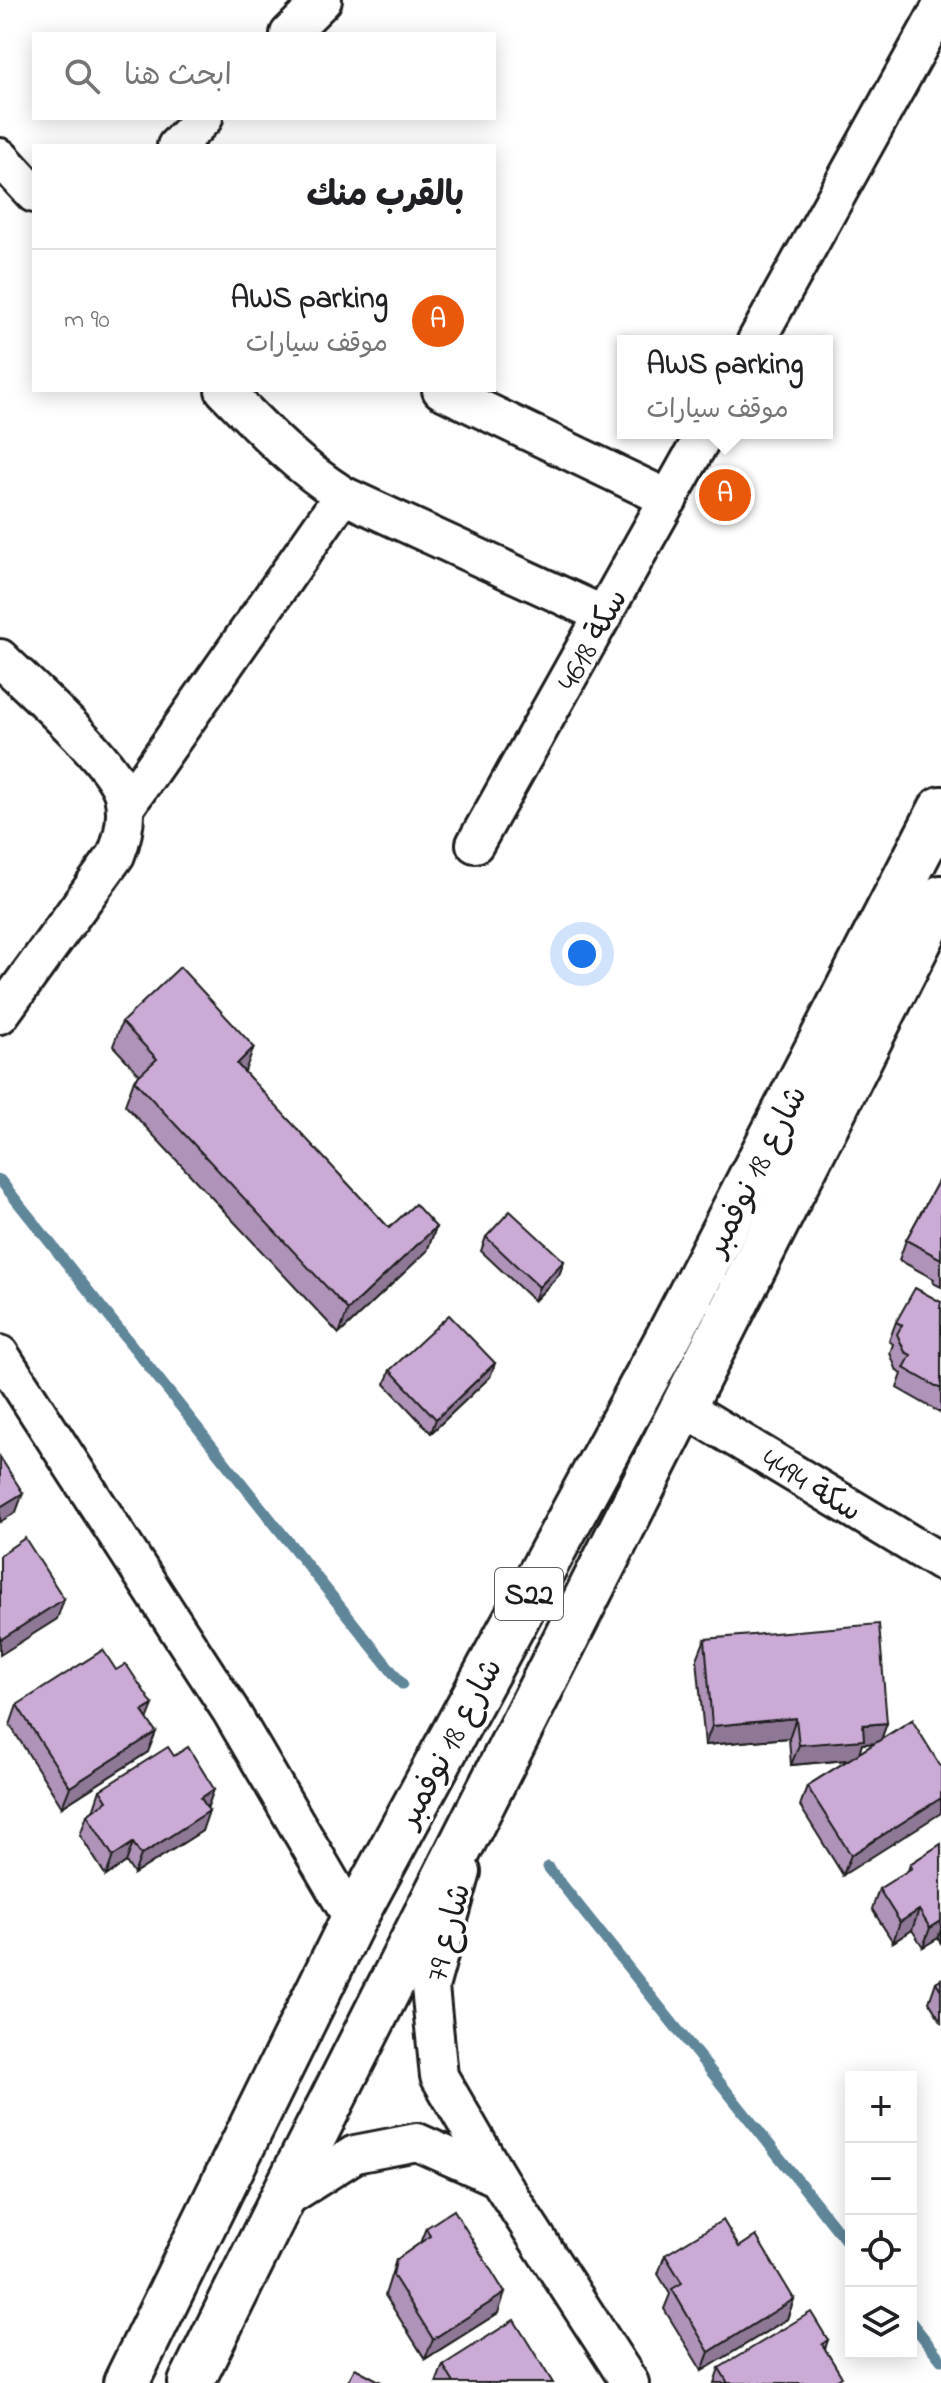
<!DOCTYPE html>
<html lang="ar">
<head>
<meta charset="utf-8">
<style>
  :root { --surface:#fff; --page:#f2f2f2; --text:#202124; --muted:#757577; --line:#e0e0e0; --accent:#ea580c }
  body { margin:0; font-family:"Indie Flower","Playpen Sans Arabic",sans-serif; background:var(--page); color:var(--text); direction:rtl }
  .controls { position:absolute; right:24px; bottom:24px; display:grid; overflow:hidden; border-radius:0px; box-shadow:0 4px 20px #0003 }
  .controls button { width:72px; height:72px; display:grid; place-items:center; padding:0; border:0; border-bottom:2px solid var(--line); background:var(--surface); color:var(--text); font:40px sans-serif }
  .you { position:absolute; left:582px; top:954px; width:28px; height:28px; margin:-20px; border:6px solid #fff; border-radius:50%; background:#1a73e8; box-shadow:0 0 0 12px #1a73e833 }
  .badge { display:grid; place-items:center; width:52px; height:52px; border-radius:50%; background:var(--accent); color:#fff; font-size:26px; font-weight:700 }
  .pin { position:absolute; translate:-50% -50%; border:4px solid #fff; box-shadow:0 2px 8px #0006 }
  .popup { position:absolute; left:617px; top:335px; width:216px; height:104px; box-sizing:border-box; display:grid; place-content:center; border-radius:0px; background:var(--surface); filter:drop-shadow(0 2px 6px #0005); font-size:26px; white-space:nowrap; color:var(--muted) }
  .popup b { font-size:30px; color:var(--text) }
  .popup::after { content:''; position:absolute; left:50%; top:100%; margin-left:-16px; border:16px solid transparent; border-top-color:var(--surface) }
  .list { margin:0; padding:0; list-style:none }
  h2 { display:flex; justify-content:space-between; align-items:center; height:104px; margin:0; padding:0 32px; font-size:34px }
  h2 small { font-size:26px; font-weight:400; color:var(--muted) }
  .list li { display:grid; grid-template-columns:52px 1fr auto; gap:24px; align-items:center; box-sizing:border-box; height:144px; padding:0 32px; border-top:2px solid var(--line) }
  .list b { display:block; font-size:30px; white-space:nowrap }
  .list p { margin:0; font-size:26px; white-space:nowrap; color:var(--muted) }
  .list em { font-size:26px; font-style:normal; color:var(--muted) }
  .icon { flex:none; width:44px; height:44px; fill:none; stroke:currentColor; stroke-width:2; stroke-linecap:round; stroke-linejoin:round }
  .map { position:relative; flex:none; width:941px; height:2383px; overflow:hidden; direction:ltr }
  .search { position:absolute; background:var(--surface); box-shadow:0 4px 20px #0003; left:32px; top:32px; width:464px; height:88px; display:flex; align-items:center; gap:20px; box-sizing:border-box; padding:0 28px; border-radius:0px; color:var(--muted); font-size:30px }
  .panel { position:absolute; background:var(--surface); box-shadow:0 4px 20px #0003; left:32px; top:144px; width:464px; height:248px; border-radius:0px; direction:rtl }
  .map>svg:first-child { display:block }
</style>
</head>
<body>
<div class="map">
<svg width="941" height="2383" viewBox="0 0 941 2383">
  <rect width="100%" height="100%" fill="#fff"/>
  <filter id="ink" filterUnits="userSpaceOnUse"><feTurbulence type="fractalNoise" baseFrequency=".0125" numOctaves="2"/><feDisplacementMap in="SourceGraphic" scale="16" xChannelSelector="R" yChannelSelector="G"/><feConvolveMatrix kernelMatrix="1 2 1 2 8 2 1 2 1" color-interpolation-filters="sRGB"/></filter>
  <g filter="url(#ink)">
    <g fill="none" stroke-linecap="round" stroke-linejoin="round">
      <g stroke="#5f8699" stroke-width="11">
        <path d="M0 1180 402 1684"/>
        <path d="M548 1867 851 2247"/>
        <path d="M911 2322 941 2360"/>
      </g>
      <defs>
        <g id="street">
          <path d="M289 34 323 0"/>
          <path d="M176 146 204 118"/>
          <path d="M0 157 34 194"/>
          <path d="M756 341 941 7"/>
          <path d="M224 390C262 429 297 466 343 495L604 615"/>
          <path d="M441 390 669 499"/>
          <path d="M0 658C28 686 114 761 123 795 128 816 124 835 116 855L0 1015"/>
          <path d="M125 808 343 495"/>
          <path d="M475 844 705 433"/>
          <path d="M0 1354 230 1710 353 1920"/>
          <path d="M682 1406 941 1562"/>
          <path d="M462 1872 430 1987 439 2076 498 2178 630 2383"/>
          <path d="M281 2201 355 2154 417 2142 498 2178"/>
        </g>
        <g id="primary">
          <path d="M126 2383 353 1920 669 1336 941 809"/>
          <path d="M191 2383 281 2201 941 898"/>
        </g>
      </defs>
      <use href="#street" stroke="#1c1c1c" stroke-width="42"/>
      <use href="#primary" stroke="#1c1c1c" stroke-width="50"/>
      <use href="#street" stroke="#fff" stroke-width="36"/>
      <use href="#primary" stroke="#fff" stroke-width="44"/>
    </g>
    <g fill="#af93b8" stroke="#1c1c1c" stroke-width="2" fill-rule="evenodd">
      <path d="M122 1022 245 1071 244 1072 389 1228 436 1227 427 1251 339 1334 125 1105 134 1080 140 1075 113 1046Z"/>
      <path d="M941 1176V1287L933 1283 934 1279 899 1260 906 1240Z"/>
      <path d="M486 1237 564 1261 559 1275 534 1301 481 1251Z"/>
      <path d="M940 1308H941V1413L897 1388 902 1374 897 1371 890 1353 893 1344 889 1341 896 1322Z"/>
      <path d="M495 1363 490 1377 431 1433 385 1384 390 1370Z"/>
      <path d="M705 1639 887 1723 881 1739 912 1720 843 1875 800 1806 807 1786 848 1760 791 1765 789 1738 705 1745 697 1659ZM875 1743 859 1753 862 1744Z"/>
      <path d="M17 1705 147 1719 148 1752 62 1807 10 1725Z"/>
      <path d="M174 1756 214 1789 207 1808 202 1831 134 1874 126 1862 106 1876 80 1835 87 1815 93 1811 100 1790Z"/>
      <path d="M941 1844V1944L938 1938 923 1947 912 1930 893 1942 872 1909 879 1889 908 1871 910 1864Z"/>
      <path d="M941 1979V2021L929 2002 936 1982Z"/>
      <path d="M426 2228 498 2313 425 2359 385 2295 396 2260 420 2243Z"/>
      <path d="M739 2247 794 2299 787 2319 702 2371 664 2309 670 2294 658 2274 665 2255Z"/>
      <path d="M828 2340 825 2349 840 2383H714L719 2368Z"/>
      <path d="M443 2365 553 2383H436Z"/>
    </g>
    <g fill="#8e7896" stroke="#1c1c1c" stroke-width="2">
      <path d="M254 1047 245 1071 228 1088 237 1064Z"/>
      <path d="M436 1227 427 1251 339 1334 348 1310Z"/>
      <path d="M564 1261 559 1275 534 1301 539 1287Z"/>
      <path d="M495 1363 490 1377 431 1433 436 1419Z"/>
      <path d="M23 1493 16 1512 0 1522V1507Z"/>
      <path d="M64 1599 57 1619 0 1655V1640Z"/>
      <path d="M153 1705 145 1725 142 1711Z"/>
      <path d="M796 1718 789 1738 705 1745 712 1726Z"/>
      <path d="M887 1723 880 1743 862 1744 857 1759 791 1765 799 1745 863 1725Z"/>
      <path d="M156 1732 148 1752 62 1807 70 1787Z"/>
      <path d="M214 1789 207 1809 201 1798Z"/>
      <path d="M941 1798V1813L843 1875 851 1855Z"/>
      <path d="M209 1811 202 1831 134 1874 141 1855Z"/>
      <path d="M133 1843 126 1862 106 1876 113 1856Z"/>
      <path d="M919 1910 912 1930 893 1942 900 1922Z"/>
      <path d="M941 1921V1929L938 1938 923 1947 930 1928Z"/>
      <path d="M505 2293 498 2313 425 2359 433 2339Z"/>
      <path d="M794 2299 787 2319 702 2371 709 2352Z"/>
    </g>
    <g fill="#cbabd6" stroke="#1c1c1c" stroke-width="2">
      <path d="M180 967 254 1047 237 1064 389 1228 415 1204 436 1227 348 1310 134 1080 157 1059 122 1022Z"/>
      <path d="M941 1176V1259L906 1240Z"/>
      <path d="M510 1211 564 1261 539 1287 486 1237Z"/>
      <path d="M915 1288 941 1302 940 1308H941V1389L904 1368 911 1355 905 1352 897 1334 902 1325 896 1322Z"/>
      <path d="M449 1315 495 1363 436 1419 390 1370Z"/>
      <path d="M0 1457 23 1493 0 1507Z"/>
      <path d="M25 1538 64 1599 0 1640V1555Z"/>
      <path d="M879 1624 887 1723 863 1725 864 1740 799 1745 796 1718 712 1726 705 1639Z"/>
      <path d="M103 1650 116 1670 126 1664 153 1705 142 1711 156 1732 70 1787 17 1705Z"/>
      <path d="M912 1720 941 1767V1798L851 1855 807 1786Z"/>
      <path d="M168 1747 174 1756 188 1747 214 1789 201 1798 209 1811 141 1855 133 1843 113 1856 87 1815 107 1801 100 1790Z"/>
      <path d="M941 1844V1921L930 1928 919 1910 900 1922 879 1889 912 1868 910 1864Z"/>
      <path d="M941 1979V1990L936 1982Z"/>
      <path d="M454 2210 505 2293 433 2339 393 2275 396 2260 430 2236 426 2228Z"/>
      <path d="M723 2220 739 2247 756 2236 794 2299 709 2352 672 2289 682 2283 665 2255Z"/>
      <path d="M811 2312 828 2340 822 2344 842 2377 834 2382 835 2383H728L719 2368Z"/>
      <path d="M514 2320 553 2383H454L443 2365Z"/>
      <path d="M355 2368 383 2383H347Z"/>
    </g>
  </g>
  <g text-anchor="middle" stroke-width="7" stroke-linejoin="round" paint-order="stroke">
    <rect fill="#fff" stroke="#606060" stroke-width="2" x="495" y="1568" width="68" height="52" rx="6"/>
    <g font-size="30" font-weight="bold" fill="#1c1c1c">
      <text x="529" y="1604">S22</text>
    </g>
    <g font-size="32" fill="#1c1c1c" stroke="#fff">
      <text transform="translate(591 639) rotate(-61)" y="11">سكة 4618</text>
      <text transform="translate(755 1170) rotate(-63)" y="11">شارع 18 نوفمبر</text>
      <text transform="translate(812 1484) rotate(31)" y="11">سكة 4494</text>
      <text transform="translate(449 1742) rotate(-62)" y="11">شارع 18 نوفمبر</text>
      <text transform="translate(447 1932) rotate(-76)" y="11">79 شارع</text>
    </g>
  </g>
</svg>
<div class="controls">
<button>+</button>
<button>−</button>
<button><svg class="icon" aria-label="locate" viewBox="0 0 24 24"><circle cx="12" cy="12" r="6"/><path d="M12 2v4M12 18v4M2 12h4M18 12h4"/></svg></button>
<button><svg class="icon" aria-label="layers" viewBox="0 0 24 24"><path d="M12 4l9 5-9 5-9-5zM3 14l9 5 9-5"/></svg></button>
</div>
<div class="you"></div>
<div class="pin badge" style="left:725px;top:495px">A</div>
<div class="popup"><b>AWS parking</b>موقف سيارات</div>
<div class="search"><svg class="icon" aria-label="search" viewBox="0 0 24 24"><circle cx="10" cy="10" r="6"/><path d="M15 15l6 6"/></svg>ابحث هنا</div>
<section class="panel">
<h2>بالقرب منك<small></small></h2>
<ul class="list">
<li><span class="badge">A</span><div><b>AWS parking</b><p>موقف سيارات</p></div><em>90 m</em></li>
</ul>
</section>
</div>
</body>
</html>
